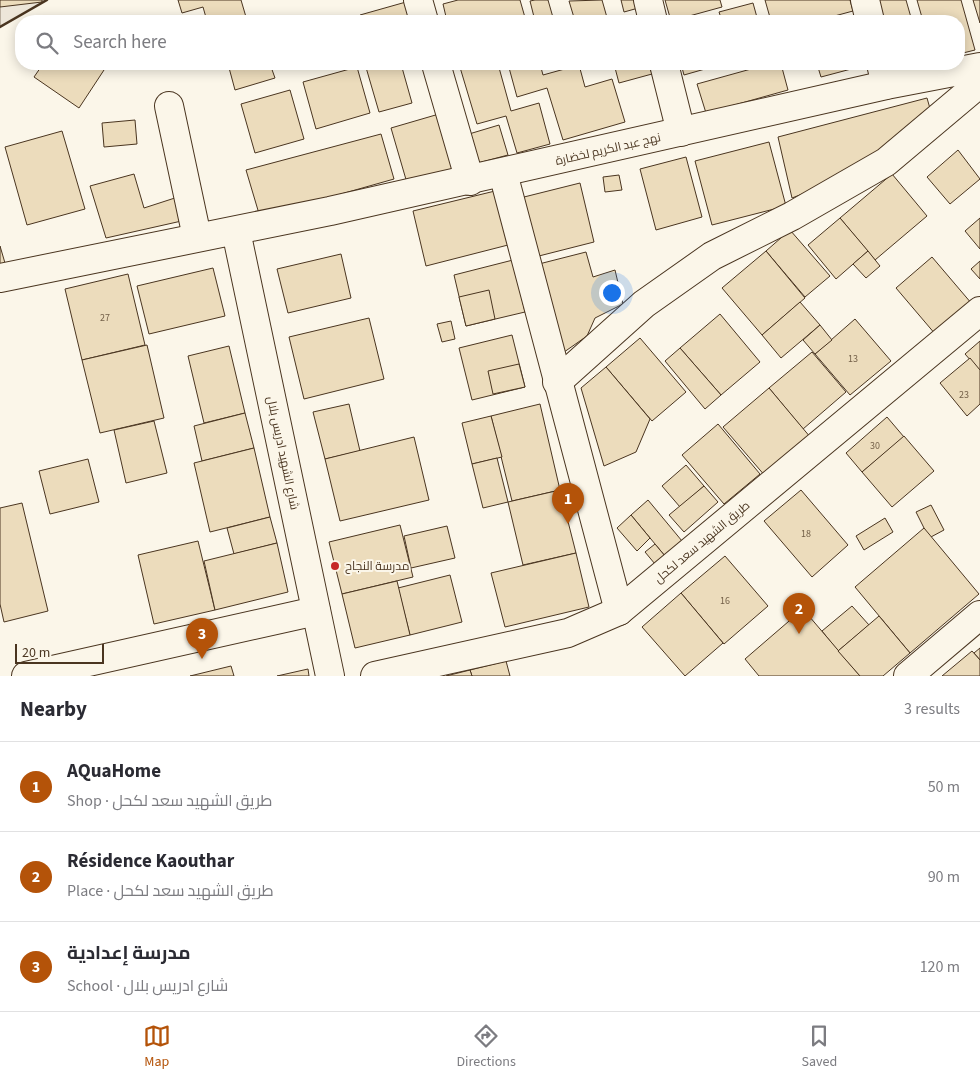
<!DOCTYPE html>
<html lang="en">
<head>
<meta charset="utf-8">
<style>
  :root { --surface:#fff; --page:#f2f2f3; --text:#2b2b33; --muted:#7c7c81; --line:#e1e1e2; --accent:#b45309 }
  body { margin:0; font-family:"Source Sans 3",Cairo,sans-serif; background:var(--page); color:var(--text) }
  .scale { position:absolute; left:15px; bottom:12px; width:89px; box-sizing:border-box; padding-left:5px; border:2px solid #4a3520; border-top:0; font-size:14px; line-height:18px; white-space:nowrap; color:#4a3520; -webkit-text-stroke:4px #fbf6e9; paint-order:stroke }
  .you { position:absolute; left:611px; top:292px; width:18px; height:18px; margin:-12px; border:4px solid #fff; border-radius:50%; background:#1a73e8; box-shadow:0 0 0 8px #1a73e833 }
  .badge { display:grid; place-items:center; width:32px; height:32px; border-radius:50%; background:var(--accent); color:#fff; font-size:16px; font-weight:700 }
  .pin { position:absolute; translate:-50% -41px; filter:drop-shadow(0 1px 2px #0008) }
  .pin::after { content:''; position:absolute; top:26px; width:18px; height:15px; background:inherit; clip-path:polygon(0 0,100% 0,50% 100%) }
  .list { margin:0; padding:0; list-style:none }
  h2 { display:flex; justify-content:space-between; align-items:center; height:65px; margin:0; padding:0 20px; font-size:21px }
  h2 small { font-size:16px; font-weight:400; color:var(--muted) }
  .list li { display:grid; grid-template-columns:32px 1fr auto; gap:15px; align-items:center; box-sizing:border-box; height:90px; padding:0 20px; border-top:1px solid var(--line) }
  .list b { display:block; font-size:19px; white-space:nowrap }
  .list p { margin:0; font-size:16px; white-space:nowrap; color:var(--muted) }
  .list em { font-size:16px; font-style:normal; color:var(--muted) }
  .icon { flex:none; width:28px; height:28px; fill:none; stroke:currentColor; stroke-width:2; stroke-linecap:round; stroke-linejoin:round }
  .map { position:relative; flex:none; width:980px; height:676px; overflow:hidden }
  .search { position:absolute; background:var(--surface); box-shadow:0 2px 12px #0003; left:15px; right:15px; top:15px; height:55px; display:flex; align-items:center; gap:12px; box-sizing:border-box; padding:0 18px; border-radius:20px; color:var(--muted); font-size:19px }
  .sheet { height:335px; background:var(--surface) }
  nav { display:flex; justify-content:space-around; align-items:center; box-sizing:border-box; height:70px; border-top:1px solid var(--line); background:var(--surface); font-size:14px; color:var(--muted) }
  nav a { display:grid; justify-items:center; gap:2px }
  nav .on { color:var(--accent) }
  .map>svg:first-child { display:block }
</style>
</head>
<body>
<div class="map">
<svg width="980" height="676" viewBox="0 0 980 676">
  <rect width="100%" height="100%" fill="#fbf6e9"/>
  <path fill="#ede6d9" stroke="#887966" d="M0 0H47L0 27Z"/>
  <g fill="#ecdcbc" stroke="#4a3520">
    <path d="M0 0H42V2L0 7Z"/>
    <path d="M178 0H241L246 17 233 21H207L203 7 182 13Z"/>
    <path d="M458 0H520L526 21H447L443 4Z"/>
    <path d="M535 0H548L554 21H535L530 1Z"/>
    <path d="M602 0 608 21H575L569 1Z"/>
    <path d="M621 0H640L642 7 624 12Z"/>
    <path d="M665 0H720L722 7 671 21Z"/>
    <path d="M765 0H850L853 11 816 21H771Z"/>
    <path d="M871 0H906L912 21H877Z"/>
    <path d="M917 0H961L975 50 959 54V21H923Z"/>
    <path d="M973 0H980V23Z"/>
    <path d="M406 2 411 21H362L360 15Z"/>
    <path d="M753 3 758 21H722L719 12Z"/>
    <path d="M861 13 863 21H834Z"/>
    <path d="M330 17 331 21H314Z"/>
    <path d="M698 17 699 21H685Z"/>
    <path d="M43 64H95L104 70 79 108 34 77Z"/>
    <path d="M228 64H270L275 78 235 90Z"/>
    <path d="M365 64H401L412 103 379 112Z"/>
    <path d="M459 64H498L511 111 539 103 550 144 517 153 506 116 477 124Z"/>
    <path d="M508 64H540L543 75 579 65 585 87 612 79 625 122 563 140 547 88 517 97Z"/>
    <path d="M614 64H649L652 74 619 83Z"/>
    <path d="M681 64H711L712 67 684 75Z"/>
    <path d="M769 64H781L788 90 706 113 697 84Z"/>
    <path d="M817 64H870L821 77Z"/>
    <path d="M889 64H924L893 76Z"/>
    <path d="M357 67 370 113 316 129 303 82Z"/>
    <path d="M290 90 304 139 255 153 241 104Z"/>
    <path d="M927 98 933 119 867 169 792 198 778 137Z"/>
    <path d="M439 114 455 169 407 183 391 128Z"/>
    <path d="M135 120 137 144 104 147 102 123Z"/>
    <path d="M499 125 508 155 478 163 469 134Z"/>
    <path d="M62 131 85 209 27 225 5 147Z"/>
    <path d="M381 134 394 179 260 217 246 170Z"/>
    <path d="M769 142 786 206 712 225 695 161Z"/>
    <path d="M958 150 980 179 950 204 927 177Z"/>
    <path d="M686 157 702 217 656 230 640 169Z"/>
    <path d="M134 174 144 208 181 196 186 220 106 238 90 186Z"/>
    <path d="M892 174 927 216 875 260 840 218Z"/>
    <path d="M619 175 622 190 605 192 603 177Z"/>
    <path d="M580 183 594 242 531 258 516 199Z"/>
    <path d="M495 191 508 245 426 266 413 211Z"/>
    <path d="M840 218 868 251 836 279 808 245Z"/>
    <path d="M980 218V249L965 231Z"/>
    <path d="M790 230 830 276 805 297 766 251Z"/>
    <path d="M0 246 5 263 0 264Z"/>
    <path d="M766 251 805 298 762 335 722 288Z"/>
    <path d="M868 251 880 266 866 278 853 264Z"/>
    <path d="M586 252 593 277 615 270 623 304 595 318 587 336 557 357 535 265Z"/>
    <path d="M341 254 351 298 288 313 277 269Z"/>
    <path d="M932 257 972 304 936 335 896 288Z"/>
    <path d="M513 260 525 312 466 326 454 275Z"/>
    <path d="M980 261V279L971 269Z"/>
    <path d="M213 268 225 316 149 334 137 286Z"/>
    <path d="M128 274 145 345 82 360 65 289Z"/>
    <path d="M489 290 495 319 466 326 459 297Z"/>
    <path d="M800 302 820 325 781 358 762 335Z"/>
    <path d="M720 314 760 362 721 395 680 348Z"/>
    <path d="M369 318 384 379 304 399 289 337Z"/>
    <path d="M855 319 891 361 850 395 815 354Z"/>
    <path d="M451 321 455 339 442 342 437 324Z"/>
    <path d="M820 325 832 340 815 354 803 340Z"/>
    <path d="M512 335 525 387 472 400 459 348Z"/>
    <path d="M640 338 686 392 652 421 606 367Z"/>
    <path d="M980 341V371L965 354Z"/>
    <path d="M147 345 164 418 100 433 82 360Z"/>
    <path d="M229 346 245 413 204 423 188 356Z"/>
    <path d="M680 348 721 395 705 409 665 361Z"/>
    <path d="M812 352 846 392 803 429 769 388Z"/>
    <path d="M970 358 980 370V404L967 416 940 383Z"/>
    <path d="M519 364 525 387 493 394 488 371Z"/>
    <path d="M606 367 650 419 636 452 604 466 581 388Z"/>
    <path d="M769 388 811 438 766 477 723 427Z"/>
    <path d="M349 404 360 451 325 459 313 412Z"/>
    <path d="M540 404 560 490 512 501 491 416Z"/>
    <path d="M245 413 254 448 202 461 194 426Z"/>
    <path d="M491 416 502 457 472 464 462 423Z"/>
    <path d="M887 417 904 437 862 472 846 453Z"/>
    <path d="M154 421 167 473 126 483 114 430Z"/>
    <path d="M718 424 760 474 724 504 682 455Z"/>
    <path d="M904 436 934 471 892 507 862 472Z"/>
    <path d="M414 437 429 500 340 521 325 459Z"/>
    <path d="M254 448 270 517 210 532 194 463Z"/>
    <path d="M497 458 508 502 483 508 472 464Z"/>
    <path d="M88 459 99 502 50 514 39 471Z"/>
    <path d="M686 465 704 486 680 507 662 486Z"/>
    <path d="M704 486 718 502 684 532 669 515Z"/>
    <path d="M560 490 576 553 523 565 508 502Z"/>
    <path d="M801 490 848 545 812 577 764 521Z"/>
    <path d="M648 500 682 541 665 556 631 515Z"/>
    <path d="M22 503 48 611 4 622 0 604V508Z"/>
    <path d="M931 505 944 530 929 538 916 512Z"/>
    <path d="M631 515 650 538 637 551 617 528Z"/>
    <path d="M270 517 277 543 234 554 227 528Z"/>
    <path d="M885 518 893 532 864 550 856 536Z"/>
    <path d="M400 525 413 577 342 594 329 542Z"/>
    <path d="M447 526 455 558 411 568 404 536Z"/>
    <path d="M924 528 979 594 910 653 855 587Z"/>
    <path d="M198 541 215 610 154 624 138 555Z"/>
    <path d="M277 543 288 592 215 610 204 561Z"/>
    <path d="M655 544 665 556 655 564 645 552Z"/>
    <path d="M576 553 589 607 505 627 491 573Z"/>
    <path d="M725 556 768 606 724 644 681 593Z"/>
    <path d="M450 575 462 622 410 635 398 588Z"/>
    <path d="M397 581 410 635 355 648 342 594Z"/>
    <path d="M681 593 723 643 685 676 642 627Z"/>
    <path d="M852 606 869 625 838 651 822 631Z"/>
    <path d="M803 609 860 676H759L745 659Z"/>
    <path d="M879 616 910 653 883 676H860L838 651Z"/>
    <path d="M980 648V660L974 653Z"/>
    <path d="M972 651 980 660V676H942Z"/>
    <path d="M506 661 510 676H472L470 670Z"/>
    <path d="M231 666 234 676H190Z"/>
    <path d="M308 669 309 676H277Z"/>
    <path d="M470 670 472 676H446Z"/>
  </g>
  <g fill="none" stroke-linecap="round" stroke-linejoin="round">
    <defs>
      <g id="minor">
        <path d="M418 0 424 21"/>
        <path d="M648 0 653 21"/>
        <path d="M865 0 870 21"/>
        <path d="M436 64 470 181"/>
        <path d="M664 64 681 132"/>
        <path d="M881 64 886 85"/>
        <path d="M169 106 197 237"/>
        <path d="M503 173 619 611"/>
        <path d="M557 382 644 304 712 256 792 216 886 162 980 83"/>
        <path d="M26 676 316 611"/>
        <path d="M908 676 980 615"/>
      </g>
      <g id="major">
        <path d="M236 231 330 676"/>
        <path d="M0 278 330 211 886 85 980 67"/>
        <path d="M375 676 568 633 619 611 980 311"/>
      </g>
    </defs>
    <use href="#minor" stroke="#4a3520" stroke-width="30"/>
    <use href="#major" stroke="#4a3520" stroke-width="30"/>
    <use href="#minor" stroke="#fbf6e9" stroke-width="28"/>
    <use href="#major" stroke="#fbf6e9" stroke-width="28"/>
    <path stroke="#4a3520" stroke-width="2.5" d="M0 27 47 0"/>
  </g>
  <circle fill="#c62828" stroke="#fbf6e9" stroke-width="2" cx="335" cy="566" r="5"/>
  <g text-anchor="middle" stroke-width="4" stroke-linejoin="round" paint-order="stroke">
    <g font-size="10" fill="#725f47">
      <text x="105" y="321">27</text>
      <text x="853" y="362">13</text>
      <text x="964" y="398">23</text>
      <text x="875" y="449">30</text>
      <text x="806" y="537">18</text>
      <text x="725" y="604">16</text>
    </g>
    <g font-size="12" fill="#4a3520" stroke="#fbf6e9">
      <text transform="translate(608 149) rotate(-13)" y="4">نهج عبد الكريم لخضارة</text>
      <text transform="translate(283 453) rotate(78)" y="4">شارع الشهيد ادريس بلال</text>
      <text transform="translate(702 542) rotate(-40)" y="4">طريق الشهيد سعد لكحل</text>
    </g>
    <g font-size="12" fill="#4a3520" stroke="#fbf6e9" text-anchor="start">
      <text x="345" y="570">مدرسة النجاح</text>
    </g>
  </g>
</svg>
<div class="scale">20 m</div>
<div class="you"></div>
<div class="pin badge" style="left:568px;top:524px">1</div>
<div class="pin badge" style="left:799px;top:634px">2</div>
<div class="pin badge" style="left:202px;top:659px">3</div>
<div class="search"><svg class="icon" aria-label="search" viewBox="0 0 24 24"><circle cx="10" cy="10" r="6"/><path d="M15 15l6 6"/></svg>Search here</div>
</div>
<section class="sheet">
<h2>Nearby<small>3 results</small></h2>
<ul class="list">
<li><span class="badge">1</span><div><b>AQuaHome</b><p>Shop · طريق الشهيد سعد لكحل</p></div><em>50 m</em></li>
<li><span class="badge">2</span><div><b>Résidence Kaouthar</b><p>Place · طريق الشهيد سعد لكحل</p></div><em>90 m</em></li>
<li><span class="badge">3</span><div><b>مدرسة إعدادية</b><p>School · شارع ادريس بلال</p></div><em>120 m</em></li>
</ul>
</section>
<nav>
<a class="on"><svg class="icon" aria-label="map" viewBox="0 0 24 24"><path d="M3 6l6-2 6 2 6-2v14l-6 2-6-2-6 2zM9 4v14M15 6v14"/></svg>Map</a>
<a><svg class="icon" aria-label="directions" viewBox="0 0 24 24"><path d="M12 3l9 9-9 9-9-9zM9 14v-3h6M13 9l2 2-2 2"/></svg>Directions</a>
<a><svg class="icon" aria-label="saved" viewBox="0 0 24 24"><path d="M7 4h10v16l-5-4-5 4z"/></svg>Saved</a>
</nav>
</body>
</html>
